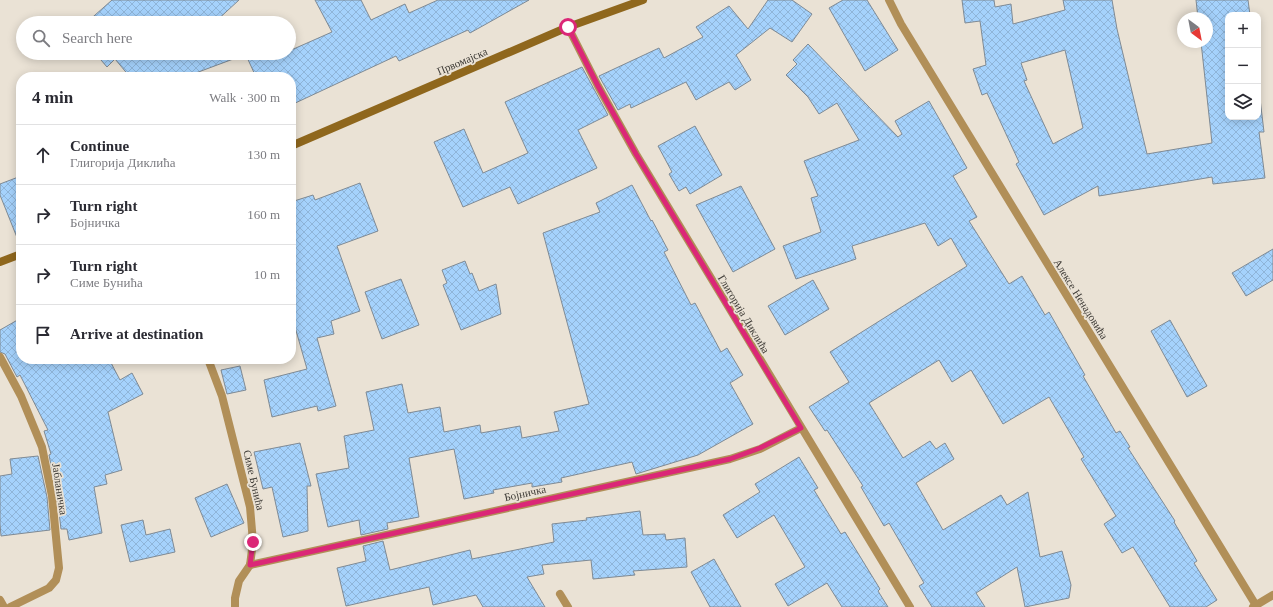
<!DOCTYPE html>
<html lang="en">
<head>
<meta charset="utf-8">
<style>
  :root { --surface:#fff; --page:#f2f2f3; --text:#2b2b33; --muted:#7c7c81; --line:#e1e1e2 }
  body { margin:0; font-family:Georgia,serif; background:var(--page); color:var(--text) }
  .controls { position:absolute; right:12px; top:12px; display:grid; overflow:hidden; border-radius:8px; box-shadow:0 2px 10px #0003 }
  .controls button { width:36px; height:36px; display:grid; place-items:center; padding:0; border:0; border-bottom:1px solid var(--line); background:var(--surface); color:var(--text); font:20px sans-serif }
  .compass { position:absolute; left:1177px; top:12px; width:36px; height:36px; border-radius:50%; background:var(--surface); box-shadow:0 2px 10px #0003; rotate:148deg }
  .stop { position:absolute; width:12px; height:12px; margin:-9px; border:3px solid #db2777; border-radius:50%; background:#fff }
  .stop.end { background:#db2777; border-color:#fff; box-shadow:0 1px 4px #0008 }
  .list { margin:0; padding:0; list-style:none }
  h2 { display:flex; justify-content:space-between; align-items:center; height:52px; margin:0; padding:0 16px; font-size:17px }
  h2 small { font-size:13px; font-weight:400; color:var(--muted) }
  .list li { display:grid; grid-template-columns:26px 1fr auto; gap:12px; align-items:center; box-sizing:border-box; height:60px; padding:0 16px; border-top:1px solid var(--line) }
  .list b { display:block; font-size:15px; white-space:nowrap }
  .list p { margin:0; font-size:13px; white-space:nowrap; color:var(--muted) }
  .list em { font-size:13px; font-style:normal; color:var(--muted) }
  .icon { flex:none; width:22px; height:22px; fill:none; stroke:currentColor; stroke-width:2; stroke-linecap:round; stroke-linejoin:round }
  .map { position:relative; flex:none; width:1273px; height:607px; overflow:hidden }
  .search { position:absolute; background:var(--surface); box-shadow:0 2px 10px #0003; left:16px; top:16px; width:280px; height:44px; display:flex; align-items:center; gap:10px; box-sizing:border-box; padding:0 14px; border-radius:22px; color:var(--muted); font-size:15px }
  .panel { position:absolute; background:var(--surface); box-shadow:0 2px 10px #0003; left:16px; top:72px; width:280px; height:292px; border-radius:16px }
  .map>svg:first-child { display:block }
</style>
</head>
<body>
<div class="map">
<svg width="1273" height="607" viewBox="0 0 1273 607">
  <defs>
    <pattern id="building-cross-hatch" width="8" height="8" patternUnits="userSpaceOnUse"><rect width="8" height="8" fill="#a5d2fc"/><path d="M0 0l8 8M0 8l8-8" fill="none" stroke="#8fb5d9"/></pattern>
  </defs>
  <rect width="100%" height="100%" fill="#eae2d5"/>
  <g fill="url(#building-cross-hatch)" stroke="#7f8a94" fill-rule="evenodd">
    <path d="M112 0H239L214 23H86Z"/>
    <path d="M315 0H361L371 20 405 4 409 13 438 0H529L470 33 468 30 399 61 396 56 291 105V77H256L245 53H289V51L332 32Z"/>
    <path d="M768 0H792L812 14 792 42 770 28 736 55 751 80 735 90 729 82 696 100 686 82 631 108 630 104 618 110 599 76 659 48 664 58 703 37 696 27 729 6 748 29Z"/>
    <path d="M843 0H867L898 50 865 71 829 8Z"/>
    <path d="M962 0H994L995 7 1011 4 1013 24 1065 10 1063 0H1112L1117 29 1147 154 1212 143 1201 42H1207V18H1198L1196 0H1248L1250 15H1228V117H1258V82L1264 132H1259L1265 178 1213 184 1212 177 1099 196 1098 186 1044 215 1016 164 1019 162 987 93 982 95 973 69 986 65 980 21 965 23ZM1065 50 1083 128 1053 144 1024 81 1027 80 1021 63Z"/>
    <path d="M808 44 898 137 902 134 895 121 929 101 967 168 953 176 977 217 969 221 1009 284 1022 276 1045 315 1049 312 1085 375 1083 376 1116 433 1120 431 1130 447 1128 448 1175 521 1174 522 1197 561 1194 563 1217 600 1206 607H1170L1133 547 1122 553 1104 524 1116 516 1081 459 1084 457 1049 397 1003 424 971 370 952 382 939 360 869 403 903 458 930 441 936 449 945 443 954 459 916 483 943 530 1001 495 1007 505 1028 492 1040 557 1062 551 1071 585 1069 598 1025 607 1017 567 976 593 985 607H932L919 586 924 583 889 523 884 526 861 487 863 486 827 430 825 431 809 407 849 382 830 352 967 266 951 238 938 246 925 223 852 246 856 259 796 279 783 246 821 232 811 198 818 196 804 161 859 140 837 103 819 114 808 97 786 75 797 64 793 60Z"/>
    <path d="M95 53H243L244 55 185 77H130L115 59 107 67Z"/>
    <path d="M582 67 608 115 578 130 597 168 518 204 510 187 463 207 434 142 464 129 483 173 528 153 505 102Z"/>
    <path d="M695 126 722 175 690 194 686 187 679 191 669 174 672 172 658 146Z"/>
    <path d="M21 176V244L20 245 0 195V184Z"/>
    <path d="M360 183 378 231 337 246 360 311 331 321 334 334 317 338 336 406 318 411 317 406 272 417 264 380 307 369 291 313V202L313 195 315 200Z"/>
    <path d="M632 185 651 221 652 220 668 250 664 252 691 305 695 303 721 352 727 348 743 375 730 383 753 424 698 455 636 474 632 462 561 478 562 482 532 487V483L493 490 494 493 464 499 454 449 409 458 419 517 387 523 388 529 361 535 359 520 328 527 316 474 349 468 344 436 374 430 366 392 402 384 408 413 440 407 444 432 480 425 481 433 520 426 522 438 559 431 554 412 589 404 543 233 600 212 596 203Z"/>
    <path d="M741 186 775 249 733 272 696 205Z"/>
    <path d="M1273 249V280L1246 296 1232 273Z"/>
    <path d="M465 261 470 274 472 273 479 291 496 284 501 314 461 330 443 285 447 283 442 270Z"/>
    <path d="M401 279 419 325 382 339 365 292Z"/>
    <path d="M813 280 829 309 785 335 768 306Z"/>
    <path d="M21 318V359H109L120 380 132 373 143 394 108 412 122 470 105 475 107 484 94 487 102 533 69 540 67 529H61L57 495 49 455 51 454 44 431 48 430 20 375 17 377 5 354 0 352V330Z"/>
    <path d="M1170 320 1207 386 1187 397 1151 331Z"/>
    <path d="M240 366 246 390 227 394 221 370Z"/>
    <path d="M300 443 311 486H307L308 531 283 537 272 487 263 489 254 452Z"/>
    <path d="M38 456 47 497 50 530 1 536 0 524V476L12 474 10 459Z"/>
    <path d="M799 457 818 488 814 490 841 534 845 532 880 589 878 591 888 607H842L827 583 788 606 775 584 805 567 774 515 737 538 723 515 760 492 755 484Z"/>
    <path d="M227 484 244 523 211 537 195 498Z"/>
    <path d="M640 511 643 535 665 534 666 540 685 538 687 567 633 571 635 575 593 579 591 560 542 565 544 574 527 577 545 607H483L476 595 433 605 429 587 346 606 337 568 366 561 363 546 383 541 390 570 470 550 472 559 554 542 552 524 587 520 586 518Z"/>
    <path d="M143 520 146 535 170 529 175 552 130 562 121 525Z"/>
    <path d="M714 559 741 607H710L691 572Z"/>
  </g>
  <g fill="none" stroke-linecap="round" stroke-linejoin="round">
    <path stroke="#b18f58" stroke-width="8" d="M0 357 21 396 42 447 52 496 59 568 56 580 49 588 10 607"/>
    <g stroke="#b18f58" stroke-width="8">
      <path d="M889 0 901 24 1257 607"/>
      <path d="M568 27 598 86 636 154 910 607"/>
      <path d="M208 359 222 396 250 507 253 542 250 565 239 581 235 598V607"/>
      <path d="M250 565 730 459 760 449 801 428"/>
      <path d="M560 594 568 607"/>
      <path d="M1253 607 1273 595"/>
    </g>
    <path stroke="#b18f58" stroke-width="8" d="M0 600 4 607"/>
    <g stroke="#8f671d" stroke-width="8">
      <path d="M291 146 568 27 643 0"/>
      <path d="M0 262 21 254"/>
    </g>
  </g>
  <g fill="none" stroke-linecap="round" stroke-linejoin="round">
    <path stroke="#db2777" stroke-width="5" d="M253 542 250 565 730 459 760 448 801 428 636 154 598 86 568 27"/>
  </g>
  <g text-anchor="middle" stroke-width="3.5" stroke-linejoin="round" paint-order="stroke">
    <g font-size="11" fill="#3e3b36" stroke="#eae2d5">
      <text transform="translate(462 61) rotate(-23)" y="4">Првомајска</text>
      <text transform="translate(1081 299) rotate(58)" y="4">Алексе Ненадовића</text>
      <text transform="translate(744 314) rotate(59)" y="4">Глигорија Диклића</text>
      <text transform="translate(254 480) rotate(77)" y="4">Симе Бунића</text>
      <text transform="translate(60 489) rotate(81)" y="4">Јабланичка</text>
      <text transform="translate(525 493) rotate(-12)" y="4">Бојничка</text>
    </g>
  </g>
</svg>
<div class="controls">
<button>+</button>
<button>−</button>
<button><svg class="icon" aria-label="layers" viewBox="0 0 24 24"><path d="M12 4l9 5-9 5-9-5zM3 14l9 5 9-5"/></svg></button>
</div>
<svg class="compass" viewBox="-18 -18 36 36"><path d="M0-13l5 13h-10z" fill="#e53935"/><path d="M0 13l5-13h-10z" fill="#7c7c81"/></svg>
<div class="stop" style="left:568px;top:27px"></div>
<div class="stop end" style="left:253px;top:542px"></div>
<div class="search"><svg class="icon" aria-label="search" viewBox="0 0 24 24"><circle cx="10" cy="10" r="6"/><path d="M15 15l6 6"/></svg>Search here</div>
<section class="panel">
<h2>4 min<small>Walk · 300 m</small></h2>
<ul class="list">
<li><svg class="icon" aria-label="ahead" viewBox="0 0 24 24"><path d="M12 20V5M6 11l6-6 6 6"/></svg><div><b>Continue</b><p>Глигорија Диклића</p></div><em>130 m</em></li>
<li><svg class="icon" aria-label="right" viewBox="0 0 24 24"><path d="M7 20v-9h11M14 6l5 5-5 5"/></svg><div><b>Turn right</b><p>Бојничка</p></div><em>160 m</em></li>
<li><svg class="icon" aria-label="right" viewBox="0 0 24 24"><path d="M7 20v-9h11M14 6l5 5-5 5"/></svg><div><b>Turn right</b><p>Симе Бунића</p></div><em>10 m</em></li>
<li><svg class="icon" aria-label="arrive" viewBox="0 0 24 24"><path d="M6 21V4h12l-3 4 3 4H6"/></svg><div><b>Arrive at destination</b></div></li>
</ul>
</section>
</div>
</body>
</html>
